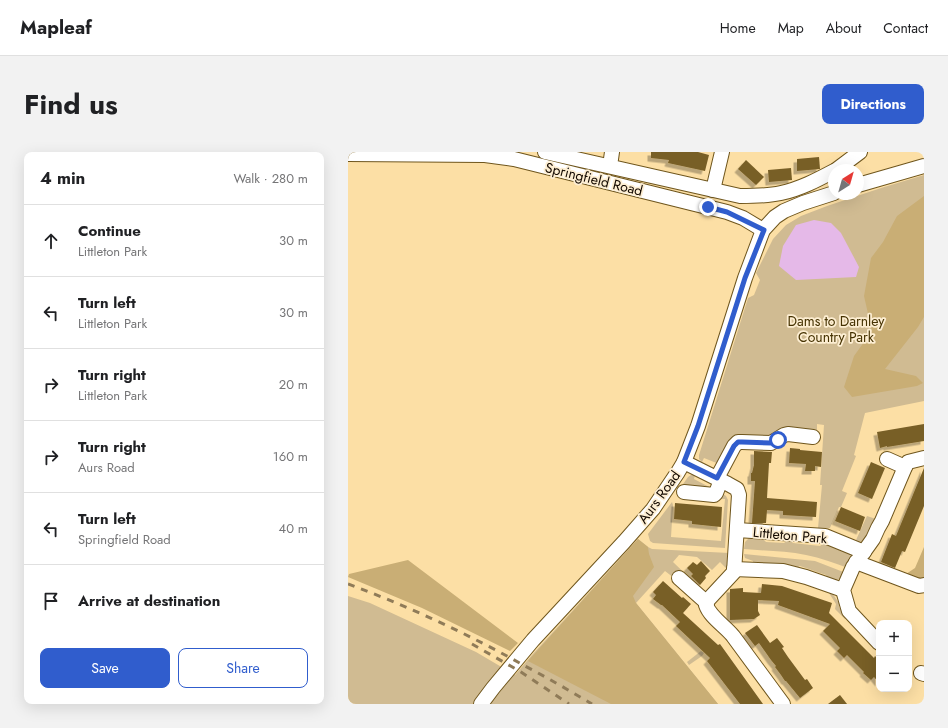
<!DOCTYPE html>
<html lang="en">
<head>
<meta charset="utf-8">
<style>
  :root { --surface:#fff; --page:#f2f2f2; --text:#202124; --muted:#757577; --line:#e0e0e0; --accent:#305dcd }
  body { margin:0; font-family:Jost,sans-serif; background:var(--page); color:var(--text) }
  .controls { position:absolute; right:12px; bottom:12px; display:grid; overflow:hidden; border-radius:8px; box-shadow:0 4px 16px #0002 }
  .controls button { width:36px; height:36px; display:grid; place-items:center; padding:0; border:0; border-bottom:1px solid var(--line); background:var(--surface); color:var(--text); font:20px sans-serif }
  .compass { position:absolute; left:480px; top:12px; width:36px; height:36px; border-radius:50%; background:var(--surface); box-shadow:0 4px 16px #0002; rotate:37deg }
  .stop { position:absolute; width:12px; height:12px; margin:-9px; border:3px solid #305dcd; border-radius:50%; background:#fff }
  .stop.end { background:#305dcd; border-color:#fff; box-shadow:0 1px 4px #0008 }
  .list { margin:0; padding:0; list-style:none }
  h2 { display:flex; justify-content:space-between; align-items:center; height:52px; margin:0; padding:0 16px; font-size:17px }
  h2 small { font-size:13px; font-weight:400; color:var(--muted) }
  .list li { display:grid; grid-template-columns:26px 1fr auto; gap:12px; align-items:center; box-sizing:border-box; height:72px; padding:0 16px; border-top:1px solid var(--line) }
  .list b { display:block; font-size:15px; white-space:nowrap }
  .list p { margin:0; font-size:13px; white-space:nowrap; color:var(--muted) }
  .list em { font-size:13px; font-style:normal; color:var(--muted) }
  .actions { display:flex; gap:8px; padding:12px 16px }
  .actions a { flex:1; padding:9px 0; border:1px solid var(--accent); border-radius:8px; text-align:center; font-size:14px; color:var(--accent) }
  .actions .main { background:var(--accent); color:#fff }
  .icon { flex:none; width:22px; height:22px; fill:none; stroke:currentColor; stroke-width:2; stroke-linecap:round; stroke-linejoin:round }
  .map { position:relative; flex:none; width:576px; height:552px; overflow:hidden; border-radius:8px }
  header { display:flex; align-items:center; gap:24px; box-sizing:border-box; height:56px; padding:0 20px; background:var(--surface); border-bottom:1px solid var(--line) }
  header strong { font-size:19px }
  nav { display:flex; gap:22px; margin-inline-start:auto; font-size:14px }
  .intro { display:flex; align-items:center; justify-content:space-between; box-sizing:border-box; height:96px; padding:0 24px }
  h1 { margin:0; font-size:28px }
  .button { padding:10px 18px; border-radius:8px; background:var(--accent); color:#fff; font-size:14px; font-weight:700 }
  main { display:flex; gap:24px; padding:0 24px }
  aside { flex:1; background:var(--surface); border-radius:8px; box-shadow:0 4px 16px #0002 }
  .map>svg:first-child { display:block }
</style>
</head>
<body>
<header>
<strong>Mapleaf</strong>
<nav><a>Home</a><a>Map</a><a>About</a><a>Contact</a></nav>
</header>
<div class="intro"><h1>Find us</h1><a class="button">Directions</a></div>
<main>
<aside>
<h2>4 min<small>Walk · 280 m</small></h2>
<ul class="list">
<li><svg class="icon" aria-label="ahead" viewBox="0 0 24 24"><path d="M12 20V5M6 11l6-6 6 6"/></svg><div><b>Continue</b><p>Littleton Park</p></div><em>30 m</em></li>
<li><svg class="icon" aria-label="left" viewBox="0 0 24 24"><path d="M17 20v-9H6M10 6l-5 5 5 5"/></svg><div><b>Turn left</b><p>Littleton Park</p></div><em>30 m</em></li>
<li><svg class="icon" aria-label="right" viewBox="0 0 24 24"><path d="M7 20v-9h11M14 6l5 5-5 5"/></svg><div><b>Turn right</b><p>Littleton Park</p></div><em>20 m</em></li>
<li><svg class="icon" aria-label="right" viewBox="0 0 24 24"><path d="M7 20v-9h11M14 6l5 5-5 5"/></svg><div><b>Turn right</b><p>Aurs Road</p></div><em>160 m</em></li>
<li><svg class="icon" aria-label="left" viewBox="0 0 24 24"><path d="M17 20v-9H6M10 6l-5 5 5 5"/></svg><div><b>Turn left</b><p>Springfield Road</p></div><em>40 m</em></li>
<li><svg class="icon" aria-label="arrive" viewBox="0 0 24 24"><path d="M6 21V4h12l-3 4 3 4H6"/></svg><div><b>Arrive at destination</b></div></li>
</ul>
<div class="actions"><a class="main">Save</a><a>Share</a></div>
</aside>
<div class="map">
<svg width="576" height="552" viewBox="0 0 576 552">
  <defs>
    <filter id="shadow"><feDropShadow dx="-3.5" dy="3.5" stdDeviation="0" flood-color="#0004"/></filter>
  </defs>
  <rect width="100%" height="100%" fill="#fcdfa5"/>
  <g fill="#d0bb92">
    <path d="M576 23V249L517 261 506 303 508 304 494 339 499 341 493 355H491L482 376H470L474 333H472L476 273 469 272V281L421 287H397L371 312 356 306 354 310 351 307V303L400 146 406 143 412 128 408 121 425 87 438 73 453 64 479 54 533 36Z"/>
    <path d="M343 323H347L346 327 365 337 333 335 340 325Z"/>
    <path d="M372 340 378 344 380 348 377 396 305 391 302 389 300 382 324 350 325 353 323 385 373 389 377 347H372Z"/>
    <path d="M519 364 528 367 527 370 524 372 516 388 512 390 508 388Z"/>
    <path d="M401 386 416 388 418 390 436 391 440 388H442L445 391 472 394 478 389 506 400 500 416C486 411 473 406 458 403 438 399 417 399 396 397L397 390Z"/>
    <path d="M290 387 300 395 304 397 381 401 380 413 378 416 372 410 364 418 349 405 331 403 325 410 356 440 326 426 317 419 288 451 370 552H0V444L22 451 128 500 167 523 184 503Z"/>
    <path d="M396 402 467 409 498 421 496 425 484 430 481 429 478 423 452 414 446 417 405 411V409L397 406Z"/>
    <path d="M481 441H484L491 451V455L499 464 497 467 487 457 488 452Z"/>
    <path d="M353 499 356 501 354 504 341 513 339 510Z"/>
  </g>
  <g fill="#c9ae75">
    <path d="M576 44V165L570 175 537 217 568 224 575 231 569 234 504 245 496 235 506 204 524 179 516 144 523 106 535 90 549 64Z"/>
    <path d="M290 387 300 395 301 402 306 415 285 444 288 451 370 552H263L180 509Z"/>
    <path d="M576 395V434L555 424 567 416Z"/>
    <path d="M60 408 170 491 162 499 74 456 0 425 1 422Z"/>
  </g>
  <path fill="#e5b9e8" d="M466 68 483 71 493 81 511 115 508 125 448 128 431 114 435 94 448 73Z"/>
  <g fill="#785f27" filter="url(#shadow)">
    <path d="M303 0H350L361 3 357 19 320 11 321 8 303 6Z"/>
    <path d="M471 5 472 17 449 19V7Z"/>
    <path d="M398 8 416 25 408 33 390 17Z"/>
    <path d="M443 16 444 28 421 30 420 18Z"/>
    <path d="M576 272V289L539 295V294L532 296 529 280Z"/>
    <path d="M442 296 452 297V298L474 300 473 315 467 314V319H457L458 312 441 311Z"/>
    <path d="M406 299 424 300 423 311H421L419 346 469 350 468 365 435 363V359L419 358 418 371H404L407 329H403V321H404L406 313Z"/>
    <path d="M523 310 537 316 524 347 510 341Z"/>
    <path d="M576 316V354L557 400 554 399 547 416 533 410 544 382 548 384Z"/>
    <path d="M327 351 374 355 373 375 344 372V369L326 367Z"/>
    <path d="M493 355 517 365 512 379 487 369Z"/>
    <path d="M353 409 362 419 357 424 358 426 352 433 343 424 345 422 339 416 345 410 349 413Z"/>
    <path d="M315 429 334 446 335 445 343 452 335 461 370 493 372 492 415 552H392L359 509 362 506 328 474 332 470 314 453H313L305 447 308 443 305 440Z"/>
    <path d="M414 432 434 434 484 451 481 461 526 506 527 504 531 508V531L526 525 523 528 515 521 516 520 499 503 496 506 489 499 492 496 475 479 482 472 430 453 431 449 410 448V459L412 463 406 467 382 468V437L395 436V440L413 441Z"/>
    <path d="M409 473 422 491 429 486 436 495 434 496 440 505 457 528 459 527 465 536 452 546 438 529H437L433 523 427 515 428 514 423 508 411 491 407 494 397 481Z"/>
    <path d="M492 543 499 552H480Z"/>
  </g>
  <g fill="none" stroke-linecap="round" stroke-linejoin="round">
    <defs>
      <g id="minor">
        <path d="M197 0 392 44C406 44 420 44 433 41 452 37 469 28 486 19"/>
        <path d="M0 2 137 3 166 7 379 60 395 66 415 78"/>
        <path d="M262 14 264 0"/>
        <path d="M488 18 512 0"/>
        <path d="M510 33 576 14"/>
        <path d="M365 38 374 0"/>
        <path d="M539 307 557 315"/>
        <path d="M336 310 380 332 389 337 391 343 386 420 360 448 358 453C362 465 377 474 385 484L435 552"/>
        <path d="M369 326 386 294 390 290H394L423 291 436 283 440 282 465 285"/>
        <path d="M336 340 366 343 368 341 373 328"/>
        <path d="M389 378 477 384 516 400"/>
        <path d="M508 410 571 434 576 433"/>
        <path d="M386 417 435 419 458 425 495 438"/>
        <path d="M331 426 359 451"/>
        <path d="M531 491 501 459 495 438 505 415 525 387 530 376 534 369 557 315 560 310 576 306"/>
        <path d="M573 521 576 522"/>
        <path d="M133 552 145 536 185 488 276 390 305 357 330 320 336 310 350 274 397 126 415 78 427 65 436 59 455 51 486 41"/>
      </g>
    </defs>
    <use href="#minor" stroke="#6f561d" stroke-width="16"/>
    <use href="#minor" stroke="#fff" stroke-width="14"/>
    <g stroke="#8f7b58" stroke-width="3" stroke-dasharray="7 7" stroke-linecap="butt">
      <path d="M0 432C60 454 122 483 177 514 200 526 222 539 244 552"/>
      <path d="M124 492 173 520 221 552"/>
    </g>
  </g>
  <g fill="none" stroke-linecap="round" stroke-linejoin="round">
    <path stroke="#305dcd" stroke-width="5" d="M360 55 379 60 416 78 397 126 350 274 336 310 369 326 386 294 390 290H394L423 291 430 288"/>
  </g>
  <g text-anchor="middle" stroke-width="3.5" stroke-linejoin="round" paint-order="stroke">
    <g font-size="14" fill="#130900" stroke="#fdeed2">
      <text transform="translate(246 27) rotate(14)" y="5">Springfield Road</text>
      <text transform="translate(311 345) rotate(-54)" y="5">Aurs Road</text>
      <text transform="translate(442 383) rotate(5)" y="5">Littleton Park</text>
    </g>
    <g font-size="14" fill="#453202" stroke="#fdeed2">
      <text x="488" y="174">Dams to Darnley<tspan x="488" dy="16">Country Park</tspan></text>
    </g>
  </g>
</svg>
<div class="controls">
<button>+</button>
<button>−</button>
</div>
<svg class="compass" viewBox="-18 -18 36 36"><path d="M0-13l5 13h-10z" fill="#e53935"/><path d="M0 13l5-13h-10z" fill="#757577"/></svg>
<div class="stop" style="left:430px;top:288px"></div>
<div class="stop end" style="left:360px;top:55px"></div>
</div>
</main>
</body>
</html>
